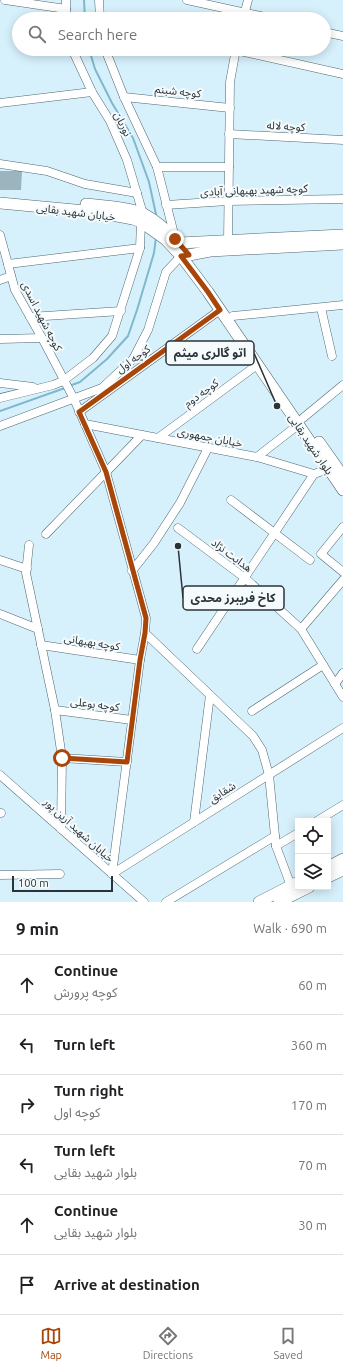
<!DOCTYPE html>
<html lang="en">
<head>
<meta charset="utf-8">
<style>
  :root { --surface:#fff; --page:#f2f2f2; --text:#202124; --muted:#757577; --line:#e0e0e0; --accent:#a84609 }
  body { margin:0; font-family:Ubuntu,"Noto Sans Arabic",sans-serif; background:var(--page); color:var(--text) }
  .controls { position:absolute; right:12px; bottom:12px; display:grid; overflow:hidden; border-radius:0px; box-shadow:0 2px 10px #0003 }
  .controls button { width:36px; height:36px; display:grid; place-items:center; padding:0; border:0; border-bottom:1px solid var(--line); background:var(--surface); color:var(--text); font:20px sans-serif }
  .scale { position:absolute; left:12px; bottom:10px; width:101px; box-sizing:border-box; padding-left:4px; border:2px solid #2a3438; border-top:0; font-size:11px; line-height:14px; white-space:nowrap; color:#2a3438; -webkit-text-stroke:3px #f5fafc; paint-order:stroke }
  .stop { position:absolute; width:12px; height:12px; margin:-9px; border:3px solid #a84609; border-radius:50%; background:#fff }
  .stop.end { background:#a84609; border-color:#fff; box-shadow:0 1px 4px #0008 }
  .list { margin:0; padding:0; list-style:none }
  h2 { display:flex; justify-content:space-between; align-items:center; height:52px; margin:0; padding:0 16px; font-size:17px }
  h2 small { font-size:13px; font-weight:400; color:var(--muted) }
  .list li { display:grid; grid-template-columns:26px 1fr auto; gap:12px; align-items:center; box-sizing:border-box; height:60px; padding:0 16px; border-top:1px solid var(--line) }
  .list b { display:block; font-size:15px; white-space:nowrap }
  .list p { margin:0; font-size:13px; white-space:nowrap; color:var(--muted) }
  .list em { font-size:13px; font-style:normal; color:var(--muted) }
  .icon { flex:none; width:22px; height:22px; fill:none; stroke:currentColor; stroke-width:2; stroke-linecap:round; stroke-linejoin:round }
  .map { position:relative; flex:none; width:343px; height:902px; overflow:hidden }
  .search { position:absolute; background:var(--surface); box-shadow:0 2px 10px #0003; left:12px; right:12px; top:12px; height:44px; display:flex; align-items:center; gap:10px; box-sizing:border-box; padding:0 14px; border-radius:22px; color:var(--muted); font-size:15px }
  .sheet { height:412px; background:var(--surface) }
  nav { display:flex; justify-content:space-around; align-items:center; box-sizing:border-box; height:56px; border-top:1px solid var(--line); background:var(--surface); font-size:11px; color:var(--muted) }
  nav a { display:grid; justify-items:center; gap:2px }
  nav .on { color:var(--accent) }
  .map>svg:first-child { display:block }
</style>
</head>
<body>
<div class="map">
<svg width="343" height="902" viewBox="0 0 343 902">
  <rect width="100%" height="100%" fill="#d7f1fc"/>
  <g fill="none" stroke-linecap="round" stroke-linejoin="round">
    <g stroke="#7fb8ce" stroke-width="2">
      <path d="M84 0 85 19"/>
      <path d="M89 49 95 69 112 103 133 138 149 182 157 219"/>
      <path d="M69 386 80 382 107 359 128 336 137 310 154 253 156 237"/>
      <path d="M0 411 65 388"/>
    </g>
  </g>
  <path fill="#9bb4be" d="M0 171H22L21 190H0Z"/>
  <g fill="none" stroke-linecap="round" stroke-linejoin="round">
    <defs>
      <g id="minor">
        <path d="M5 0 66 9"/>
        <path d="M66 0V19"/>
        <path d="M99 0 100 19"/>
        <path d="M187 0 274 19"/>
        <path d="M243 19 248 0"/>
        <path d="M324 32 343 36"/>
        <path d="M105 49 124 97 157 167 175 238"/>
        <path d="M231 49 343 74"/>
        <path d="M124 97 230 108"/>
        <path d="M0 103 92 92"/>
        <path d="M229 134 343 140"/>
        <path d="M0 164 47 171 85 184 137 193"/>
        <path d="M157 167H229"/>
        <path d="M166 205 228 201 343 199"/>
        <path d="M0 235 15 290 42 338 74 399 106 472 146 618 145 633 140 660 112 874"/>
        <path d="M228 241 230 82 236 49"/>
        <path d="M8 264 140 248"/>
        <path d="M0 280 11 276"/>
        <path d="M321 308 332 356"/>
        <path d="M233 316 343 305"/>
        <path d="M30 317 121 311"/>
        <path d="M0 339 42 338"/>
        <path d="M0 383 33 387"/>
        <path d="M0 398 53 385 63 381 93 358 112 336 140 248 141 222 143 214 127 160 110 121 92 92 72 49"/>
        <path d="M79 412 220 310"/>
        <path d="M303 418 343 385"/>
        <path d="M85 424 257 457 314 474 328 469"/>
        <path d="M0 426 102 388 133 359 148 330 166 272 181 256 186 255"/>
        <path d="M158 438 257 365"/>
        <path d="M257 457 298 425"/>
        <path d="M231 500 310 560"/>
        <path d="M178 528 245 578 301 629 343 697"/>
        <path d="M46 534 142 435"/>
        <path d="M29 545 26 573 55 710 62 758 61 829"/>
        <path d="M0 560 27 569"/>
        <path d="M132 571 154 543 180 503 208 448"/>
        <path d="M343 572 321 554 343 527"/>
        <path d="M0 614 38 629"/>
        <path d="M301 629 343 580"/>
        <path d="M145 633 253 736 262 750 269 775 276 846 291 886"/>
        <path d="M41 645 140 660"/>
        <path d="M197 649 314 474"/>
        <path d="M335 684 343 673"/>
        <path d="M55 710 132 720"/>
        <path d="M252 711 323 665"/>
        <path d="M62 758 127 762"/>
        <path d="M0 775 144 902"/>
        <path d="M0 813H1"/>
        <path d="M317 821 343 805"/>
        <path d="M194 822 210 695"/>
        <path d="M276 846 298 833"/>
        <path d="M112 874 343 728"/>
        <path d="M0 875 60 874"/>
        <path d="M166 902 275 836"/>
      </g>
      <g id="major">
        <path d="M0 203 96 212 133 219 141 222 165 239 181 256 208 292 343 490"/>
        <path d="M86 204C103 206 129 207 144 214 157 221 168 231 178 242"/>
        <path d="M179 243 343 235"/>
        <path d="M189 255 210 251 343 244"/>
        <path d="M319 442 343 476"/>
        <path d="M328 867 343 859"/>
        <path d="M328 877 343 870"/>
        <path d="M259 902 298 882"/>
        <path d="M279 902 309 887"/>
      </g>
    </defs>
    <use href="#minor" stroke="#506770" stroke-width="9"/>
    <use href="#major" stroke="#506770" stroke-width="12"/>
    <use href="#minor" stroke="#fff" stroke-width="8"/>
    <use href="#major" stroke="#fff" stroke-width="11"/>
  </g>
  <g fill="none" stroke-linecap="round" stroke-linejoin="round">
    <path stroke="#a84609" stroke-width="5" d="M62 758 127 762 140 660 145 633 146 618 106 472 79 412 220 310 208 292 181 256 189 255 175 239"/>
  </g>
  <g text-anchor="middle" stroke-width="4" stroke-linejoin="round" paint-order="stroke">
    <g font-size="11" fill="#2a3438" stroke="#f5fafc">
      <text transform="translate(178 91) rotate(6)" y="4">کوچه شبنم</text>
      <text transform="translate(123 124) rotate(64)" y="4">نوریان</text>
      <text transform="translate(286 126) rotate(3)" y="4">کوچه لاله</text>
      <text transform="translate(254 190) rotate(-2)" y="4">کوچه شهید بهبهانی آبادی</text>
      <text transform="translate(76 212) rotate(7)" y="4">خیابان شهید بقایی</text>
      <text transform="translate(42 316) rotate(63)" y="4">کوچه شهید اسدی</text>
      <text transform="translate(133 359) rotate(-36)" y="4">کوچه اول</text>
      <text transform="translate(201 393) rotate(-36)" y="4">کوچه دوم</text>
      <text transform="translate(210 437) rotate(11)" y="4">خیابان جمهوری</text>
      <text transform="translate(311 444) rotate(56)" y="4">بلوار شهید بقایی</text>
      <text transform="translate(232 555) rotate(37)" y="4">هدایت نژاد</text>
      <text transform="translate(92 642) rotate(9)" y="4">کوچه بهبهانی</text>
      <text transform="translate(95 704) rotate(7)" y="4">کوچه بوعلی</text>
      <text transform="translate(222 792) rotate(-32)" y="4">شقایق</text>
      <text transform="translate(79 830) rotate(42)" y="4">خیابان شهید آرین پور</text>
    </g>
  </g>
  <path fill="none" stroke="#2a3438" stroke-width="1.5" d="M277 406L254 353M178 546L183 598"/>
  <g fill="#2a3438" stroke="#f5fafc" stroke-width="1.5">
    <circle cx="277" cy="406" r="4"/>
    <circle cx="178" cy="546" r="4"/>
  </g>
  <g fill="#f5fafc" stroke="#2a3438" stroke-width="1.5">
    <rect x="166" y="341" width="88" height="24" rx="4"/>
    <rect x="183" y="586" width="101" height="24" rx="4"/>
  </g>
  <g font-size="12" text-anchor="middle" font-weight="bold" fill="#2a3438">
    <text x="210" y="357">اتو گالری میثم</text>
    <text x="233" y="602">کاخ فریبرز محدی</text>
  </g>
</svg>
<div class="controls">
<button><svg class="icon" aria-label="locate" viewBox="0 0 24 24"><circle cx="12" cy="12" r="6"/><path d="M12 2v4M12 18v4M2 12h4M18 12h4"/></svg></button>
<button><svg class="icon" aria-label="layers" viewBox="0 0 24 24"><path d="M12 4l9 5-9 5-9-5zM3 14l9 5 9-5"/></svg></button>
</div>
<div class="scale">100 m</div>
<div class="stop" style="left:62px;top:758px"></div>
<div class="stop end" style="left:175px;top:239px"></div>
<div class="search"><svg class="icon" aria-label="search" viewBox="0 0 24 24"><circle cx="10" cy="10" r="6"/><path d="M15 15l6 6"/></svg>Search here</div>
</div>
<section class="sheet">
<h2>9 min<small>Walk · 690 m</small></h2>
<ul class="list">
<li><svg class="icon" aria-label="ahead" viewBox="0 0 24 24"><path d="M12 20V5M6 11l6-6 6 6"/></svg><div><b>Continue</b><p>کوچه پرورش</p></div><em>60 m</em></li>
<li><svg class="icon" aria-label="left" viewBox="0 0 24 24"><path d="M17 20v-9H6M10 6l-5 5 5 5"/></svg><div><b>Turn left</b></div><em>360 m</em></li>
<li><svg class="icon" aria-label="right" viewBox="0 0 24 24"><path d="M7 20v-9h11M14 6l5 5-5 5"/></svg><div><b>Turn right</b><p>کوچه اول</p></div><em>170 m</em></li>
<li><svg class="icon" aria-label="left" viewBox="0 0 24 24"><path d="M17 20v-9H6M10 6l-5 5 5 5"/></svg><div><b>Turn left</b><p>بلوار شهید بقایی</p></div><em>70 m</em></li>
<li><svg class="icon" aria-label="ahead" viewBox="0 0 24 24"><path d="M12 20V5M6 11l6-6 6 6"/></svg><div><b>Continue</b><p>بلوار شهید بقایی</p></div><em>30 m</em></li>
<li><svg class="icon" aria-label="arrive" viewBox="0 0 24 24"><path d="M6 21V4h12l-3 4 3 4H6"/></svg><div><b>Arrive at destination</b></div></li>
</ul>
</section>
<nav>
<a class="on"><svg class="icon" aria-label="map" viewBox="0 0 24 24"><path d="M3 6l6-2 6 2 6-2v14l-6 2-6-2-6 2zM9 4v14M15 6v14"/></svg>Map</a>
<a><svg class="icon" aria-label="directions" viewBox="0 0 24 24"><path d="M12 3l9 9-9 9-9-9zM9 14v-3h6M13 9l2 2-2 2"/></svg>Directions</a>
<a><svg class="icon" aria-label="saved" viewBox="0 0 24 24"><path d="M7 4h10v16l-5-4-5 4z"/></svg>Saved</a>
</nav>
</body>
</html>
